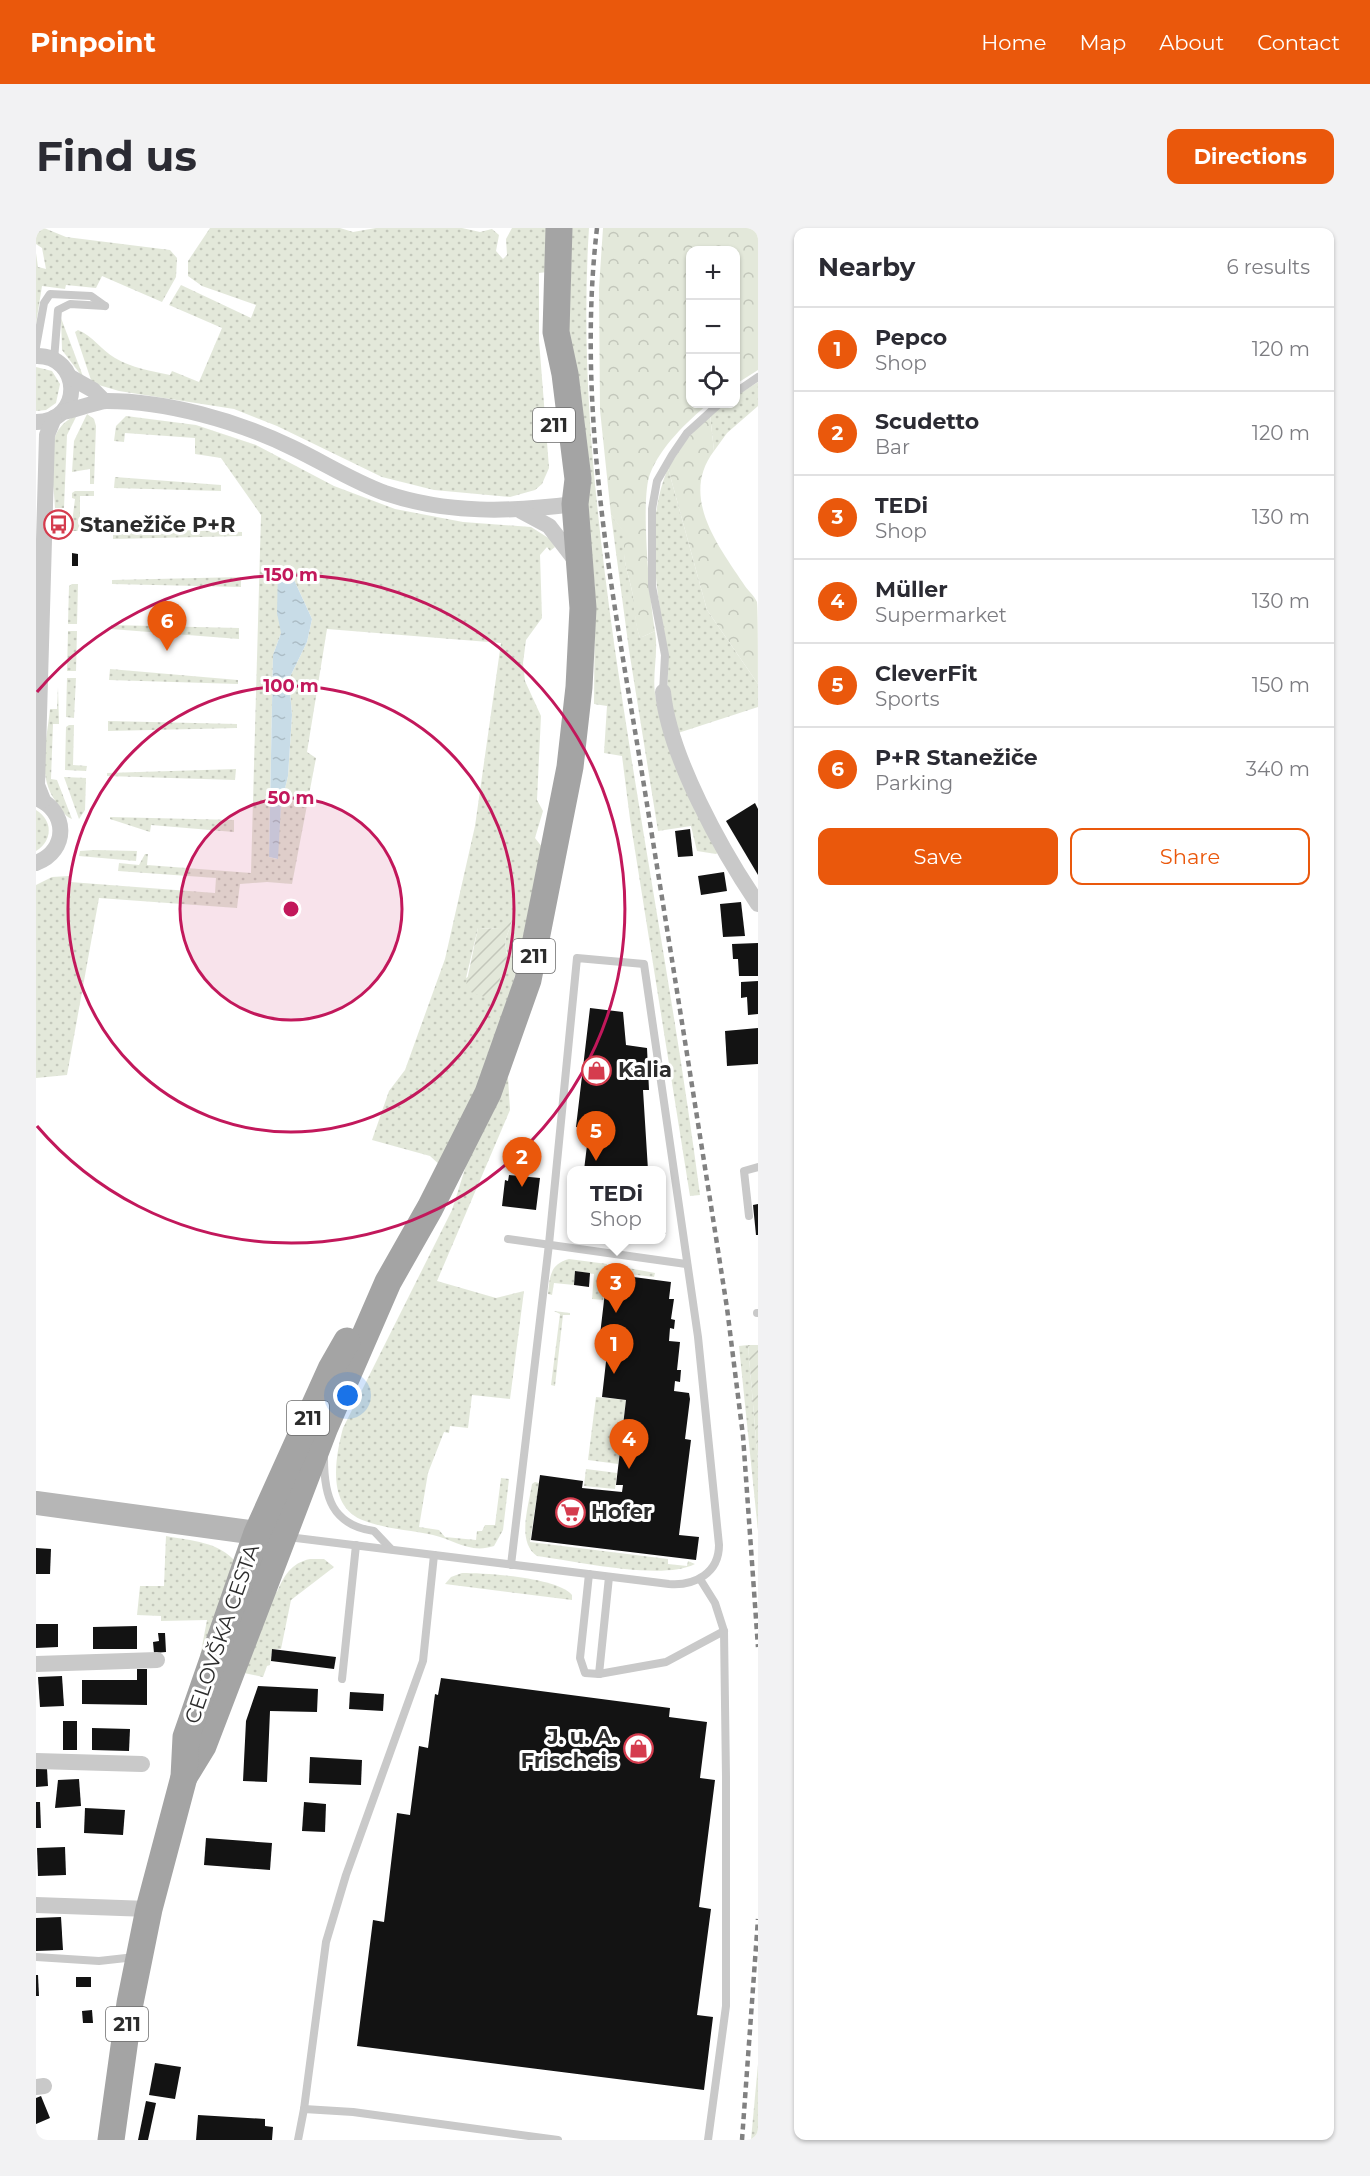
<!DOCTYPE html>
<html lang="en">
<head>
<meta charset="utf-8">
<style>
  :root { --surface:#fff; --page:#f2f2f3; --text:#2b2b33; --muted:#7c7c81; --line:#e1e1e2; --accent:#ea580c }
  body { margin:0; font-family:Montserrat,sans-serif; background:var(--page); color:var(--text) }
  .controls { position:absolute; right:18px; top:18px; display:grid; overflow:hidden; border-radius:12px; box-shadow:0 2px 4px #0004 }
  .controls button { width:54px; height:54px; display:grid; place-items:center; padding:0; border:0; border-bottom:2px solid var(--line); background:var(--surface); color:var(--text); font:30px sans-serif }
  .you { position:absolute; left:312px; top:1168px; width:21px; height:21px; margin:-15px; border:4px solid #fff; border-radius:50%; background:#1a73e8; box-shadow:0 0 0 9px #1a73e833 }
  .badge { display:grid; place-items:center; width:39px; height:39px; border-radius:50%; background:var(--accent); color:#fff; font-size:20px; font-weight:700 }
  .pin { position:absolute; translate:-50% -50px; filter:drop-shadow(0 2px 3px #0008) }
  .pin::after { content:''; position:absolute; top:32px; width:21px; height:18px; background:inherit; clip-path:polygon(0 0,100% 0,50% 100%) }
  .popup { position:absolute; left:531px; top:938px; width:99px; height:78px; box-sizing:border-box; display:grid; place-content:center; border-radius:12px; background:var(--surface); filter:drop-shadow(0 2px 4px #0005); font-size:20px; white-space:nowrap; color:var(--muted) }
  .popup b { font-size:22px; color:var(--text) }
  .popup::after { content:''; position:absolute; left:50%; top:100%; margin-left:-12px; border:12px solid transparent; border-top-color:var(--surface) }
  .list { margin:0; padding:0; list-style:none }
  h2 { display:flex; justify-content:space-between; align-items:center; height:78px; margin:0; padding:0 24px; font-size:26px }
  h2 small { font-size:20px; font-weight:400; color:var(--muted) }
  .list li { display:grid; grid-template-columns:39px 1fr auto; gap:18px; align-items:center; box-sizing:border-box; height:84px; padding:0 24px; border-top:2px solid var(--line) }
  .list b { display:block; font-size:22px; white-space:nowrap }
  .list p { margin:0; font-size:20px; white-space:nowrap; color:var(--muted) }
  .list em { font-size:20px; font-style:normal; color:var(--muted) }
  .actions { display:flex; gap:12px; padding:18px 24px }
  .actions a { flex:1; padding:14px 0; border:2px solid var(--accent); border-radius:12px; text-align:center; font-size:21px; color:var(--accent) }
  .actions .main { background:var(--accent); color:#fff }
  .icon { flex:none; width:33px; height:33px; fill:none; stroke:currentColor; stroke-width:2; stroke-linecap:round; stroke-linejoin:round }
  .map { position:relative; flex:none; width:722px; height:1912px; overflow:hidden; border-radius:12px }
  header { display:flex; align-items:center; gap:36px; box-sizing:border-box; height:84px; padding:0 30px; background:var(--accent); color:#fff }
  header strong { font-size:28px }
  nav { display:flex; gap:33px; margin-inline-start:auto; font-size:21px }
  .intro { display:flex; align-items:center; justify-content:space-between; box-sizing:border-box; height:144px; padding:0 36px }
  h1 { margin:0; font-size:42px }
  .button { padding:15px 27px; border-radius:12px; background:var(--accent); color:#fff; font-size:21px; font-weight:700 }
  main { display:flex; gap:36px; padding:0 36px }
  aside { flex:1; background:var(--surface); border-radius:12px; box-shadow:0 2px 4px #0004 }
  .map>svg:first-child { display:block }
</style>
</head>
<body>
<header>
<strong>Pinpoint</strong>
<nav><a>Home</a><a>Map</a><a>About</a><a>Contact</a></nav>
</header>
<div class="intro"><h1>Find us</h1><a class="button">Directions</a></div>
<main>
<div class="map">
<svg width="722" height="1912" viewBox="0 0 722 1912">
  <defs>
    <pattern id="grass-dots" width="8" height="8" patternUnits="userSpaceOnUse" patternTransform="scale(1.5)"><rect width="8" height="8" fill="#e3e8da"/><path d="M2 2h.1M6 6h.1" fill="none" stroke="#c3c7bb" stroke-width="1.8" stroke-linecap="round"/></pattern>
    <pattern id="forest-crowns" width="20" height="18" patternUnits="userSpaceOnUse" patternTransform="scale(1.5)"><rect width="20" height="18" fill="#e3e8da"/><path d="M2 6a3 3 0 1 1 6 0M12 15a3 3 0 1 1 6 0" fill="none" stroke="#c3c7bb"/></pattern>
    <pattern id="garden-furrows" width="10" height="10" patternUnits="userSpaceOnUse" patternTransform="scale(1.5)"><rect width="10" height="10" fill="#e3e8da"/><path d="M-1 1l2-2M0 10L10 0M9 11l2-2" fill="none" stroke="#c3c7bb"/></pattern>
    <pattern id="water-ripples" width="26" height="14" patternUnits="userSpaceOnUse" patternTransform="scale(1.5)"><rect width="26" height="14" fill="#c8dce7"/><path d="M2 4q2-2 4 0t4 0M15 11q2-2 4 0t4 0" fill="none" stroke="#acbdc6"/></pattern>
  </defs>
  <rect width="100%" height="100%" fill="#fff"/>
  <g fill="url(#grass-dots)" fill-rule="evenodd">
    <path d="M0 0H8L30 9 134 22 141 30 140 49 126 74 66 48 60 60 30 57 29 61 6 58 0 96V25L2 39 10 41 6 20 0 16Z"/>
    <path d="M174 0H304L317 4 340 0H426L444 4 456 1 463 7 460 23 467 31 471 27 470 11 476 0H513L511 44 503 45V112L513 240 506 256 499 262 474 269 398 262 346 249 241 198 198 181 83 163 56 155 39 104 42 102C58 109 64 121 79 130 96 140 115 143 134 147L136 143 163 154 186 100 133 77 145 57 215 90 220 77 166 58 152 48V33Z"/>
    <path d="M531 0H553C544 140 559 276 578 415 604 599 640 782 664 967L654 968 594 591 586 528 568 525 571 478 558 476 559 361 532 123Z"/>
    <path d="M25 90 48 151 26 122Z"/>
    <path d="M0 139 16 143 24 156 20 175 10 182 0 183Z"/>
    <path d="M722 154V178L691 205 678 223 674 186 688 176H700V168Z"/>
    <path d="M51 186 58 191 60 198 58 256H54V241L36 244 38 213Z"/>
    <path d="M41 187 31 207 28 280H19C19 248 2 204 41 187Z"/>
    <path d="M90 188 160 197 220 217 298 258 359 281 427 294 495 299 514 311 519 319 514 323 511 319 504 327 506 390 490 412 487 435 489 453 505 488 501 572 507 583 499 610 510 624 460 823 405 938 394 928 336 912 353 863 369 842 409 731 439 598 465 415 291 401 271 524 280 530 256 656 231 654 204 656 201 680 63 670 31 847 0 850V657L16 649 33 648 34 654 179 665 180 650 82 643 83 635 103 637 109 626H112L111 637 215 645 225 287 185 230 159 226V210L89 205 88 214 78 213 80 198ZM254 343 276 391 271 414 253 451 256 487 252 548 245 577 241 631 233 629 237 427 245 405ZM476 693 469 713 471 725 430 750 442 700 464 701Z"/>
    <path d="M632 240 671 382 722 456V479L642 505C639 492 633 478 632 464 630 455 633 446 632 437 624 369 605 306 632 240Z"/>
    <path d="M79 249 185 257V263L78 260Z"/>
    <path d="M39 263H58V268H44V303H35L39 271 36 270V265Z"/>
    <path d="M575 287 591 307C584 327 592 343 596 363 600 380 598 391 604 410L619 403C623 426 615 449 620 471 631 525 659 575 683 624L680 626 661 623 655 598 622 603 593 422Z"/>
    <path d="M77 300 206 304V308L77 311Z"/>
    <path d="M205 349V359L76 356V352Z"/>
    <path d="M36 356H42L41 396H32L33 358Z"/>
    <path d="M75 397 203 400V411L75 401Z"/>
    <path d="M32 403H41L40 443H31Z"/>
    <path d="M74 441 202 452V456L73 452Z"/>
    <path d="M31 450H40L38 490 30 489Z"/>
    <path d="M22 459 23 496H17L15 551 21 552 36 591C28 588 25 580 20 574 0 546 11 513 14 481H21Z"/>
    <path d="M72 493 201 496V500L72 503Z"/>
    <path d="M33 497H38L37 537 51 538 50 543 29 542 30 499Z"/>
    <path d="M200 541 199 552 71 548V545Z"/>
    <path d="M28 549 50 550 49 582 43 591Z"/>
    <path d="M0 582C17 592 17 613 0 623Z"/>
    <path d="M74 589 198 592V604L115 597 114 604 74 591Z"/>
    <path d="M58 622 101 623 100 633 43 628 44 623Z"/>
    <path d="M472 849 474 882 401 1053 460 1070 488 1063 474 1171 436 1167 432 1200 414 1198 413 1205 408 1204 392 1245 383 1299 403 1302 409 1309 440 1312 441 1303H446L449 1297H459L465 1250 473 1251 467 1302 458 1318C434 1326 419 1312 397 1307 375 1302 350 1301 329 1293 290 1280 299 1230 307 1200L416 982 433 928Z"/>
    <path d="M533 1031 571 1036 567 1072 556 1071 558 1046 540 1043 538 1057 518 1055 516 1067 512 1066C514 1048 514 1036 533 1031Z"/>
    <path d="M576 1037 619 1045 618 1049 576 1044Z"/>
    <path d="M518 1083 534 1085V1087H527L519 1158 515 1157 524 1086Z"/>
    <path d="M712 1117 722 1235V1303L703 1118Z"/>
    <path d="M560 1169 590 1172 582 1236 552 1232Z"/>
    <path d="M550 1241 581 1245 579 1261 548 1258Z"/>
    <path d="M499 1254 503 1255 494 1314 632 1331V1336L651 1338 652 1333 659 1336C626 1353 540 1333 501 1328 480 1314 493 1277 496 1256Z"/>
    <path d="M130 1308C156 1313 182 1313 201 1335L155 1477 171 1392 125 1393V1388L101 1387 104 1358H128Z"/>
    <path d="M274 1331H288L298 1339 255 1372 245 1421H236L234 1437 231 1438 227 1449 208 1445 238 1363 241 1364C248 1348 255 1335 274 1331Z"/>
    <path d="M426 1345C450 1345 521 1349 536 1367V1372L409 1356 415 1349Z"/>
    <path d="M722 1836V1912H715Z"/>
  </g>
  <g fill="url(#forest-crowns)">
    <path d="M567 0H722V142L700 156V22H654V176H672C650 195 625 218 614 246 604 271 614 374 619 403L604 410C598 393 599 380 596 363 592 343 584 327 590 307L575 287 564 182 563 60Z"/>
    <path d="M674 186 678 223C644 268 681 316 707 355 711 362 718 367 721 374 722 384 722 441 722 456L671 382 632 240 651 211Z"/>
  </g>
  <g fill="url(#garden-furrows)">
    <path d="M468 693H476L469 713 471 730 457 772 429 762 442 700 464 701Z"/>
    <path d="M712 1117H722V1235Z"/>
  </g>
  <path fill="url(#water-ripples)" d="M242 342 254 343 276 391 271 414 253 451 256 487 252 548 245 577 242 631 233 629 237 427 245 405 241 385Z"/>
  <g fill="#131313">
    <path d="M36 325 42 326V338H36Z"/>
    <path d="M719 575 722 581V647L690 593Z"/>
    <path d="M654 601 657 628 642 629 639 603Z"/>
    <path d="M688 644 691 663 665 667 662 648Z"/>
    <path d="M705 674 709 708 687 709 684 676Z"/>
    <path d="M722 715V748H703L702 731H697L696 716Z"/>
    <path d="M722 753V786L712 787 711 769 705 770V754Z"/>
    <path d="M554 780 587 784 590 817 611 820 613 862H607L612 942H548L553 901 540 899Z"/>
    <path d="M722 800V836L691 838 689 803Z"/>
    <path d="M473 947 504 950 500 982 466 978 469 952 472 953Z"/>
    <path d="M627 957 630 1006 625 1005Z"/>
    <path d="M722 976V1007H720L717 977Z"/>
    <path d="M539 1043 554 1045 553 1059 538 1057Z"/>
    <path d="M575 1046 635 1054 633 1071H638L635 1091 639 1092 638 1101 634 1100 633 1113 644 1114 641 1142H645L644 1154 639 1153 638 1163 653 1165 654 1171 649 1211 655 1212 643 1307 663 1309 660 1332 495 1312 504 1247 547 1253 546 1260 586 1264 587 1257H580L590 1172 566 1169 571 1125 562 1124 571 1047Z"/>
    <path d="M0 1320 15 1321 14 1346H0Z"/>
    <path d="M0 1396H22V1419L0 1420Z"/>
    <path d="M101 1398V1421H57V1399Z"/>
    <path d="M122 1405H129L130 1424 118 1425 117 1414 123 1413Z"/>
    <path d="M236 1421 300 1429 298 1441 235 1433Z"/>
    <path d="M101 1441H111V1477L46 1476V1452H101Z"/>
    <path d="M26 1448 28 1478 4 1479 2 1449Z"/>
    <path d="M405 1450 634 1480 633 1489 671 1494 664 1550 679 1552 663 1679 675 1681 661 1787 677 1789 668 1862 321 1818 337 1692 348 1694 361 1585 374 1587 383 1518 392 1520 399 1466 402 1467Z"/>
    <path d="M222 1458 282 1461 281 1484 234 1483 231 1554 207 1553 210 1493Z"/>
    <path d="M314 1464 348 1466 347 1483 313 1481Z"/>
    <rect x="27" y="1493" width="14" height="29"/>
    <path d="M56 1500 94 1501 93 1523 56 1522Z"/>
    <path d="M274 1529 326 1532 325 1557 273 1555Z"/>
    <path d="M0 1541H11L12 1558 0 1559Z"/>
    <path d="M43 1551 45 1578 19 1580 22 1552Z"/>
    <path d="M0 1574H4L5 1600H0Z"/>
    <path d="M268 1574 290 1576 289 1604 266 1603Z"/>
    <path d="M49 1580 89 1582 87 1607 48 1605Z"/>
    <path d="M170 1610 236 1615 234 1642 168 1637Z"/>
    <path d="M29 1619 30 1647 2 1648 1 1620Z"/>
    <path d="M25 1689 27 1722 0 1723V1690Z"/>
    <path d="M0 1747H2L3 1768H0Z"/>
    <rect x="40" y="1749" width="15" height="10"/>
    <path d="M56 1782 57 1795H47L46 1783Z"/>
    <path d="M119 1835 145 1839 139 1871 113 1867Z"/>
    <path d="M5 1868 14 1890 0 1896V1870Z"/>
    <path d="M110 1873 120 1875 112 1912H102Z"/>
    <path d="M162 1887 229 1891V1898L237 1899 236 1912H160Z"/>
  </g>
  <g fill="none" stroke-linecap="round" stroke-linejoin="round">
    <g stroke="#c9c9c9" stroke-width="8">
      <path d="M0 119 8 75 14 66 55 68 69 78"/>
      <path d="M18 132 22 82 34 76 69 78"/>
      <path d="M700 164 722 149"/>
      <path d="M627 464 629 427 616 358V281L621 253 636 227 651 205 683 176"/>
      <path d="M713 988 708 943 722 939"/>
      <path d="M472 1011 650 1036"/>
      <path d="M721 1085H722"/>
      <path d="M288 1230C288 1269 296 1297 338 1303L355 1321"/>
      <path d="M252 1309 633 1356C659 1358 683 1345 683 1317L662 1109 608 736 541 730 513 1016 475 1337"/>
      <path d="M553 1346 544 1430 549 1445 563 1446 630 1434 688 1403"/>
      <path d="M664 1351 679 1375 688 1403 690 1549V1778L672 1912"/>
      <path d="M563 1446 573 1349"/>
      <path d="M306 1451 320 1317"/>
      <path d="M0 1729 63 1733 99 1729"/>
      <path d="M268 1881 290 1714 310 1647 387 1433 398 1327"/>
      <path d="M262 1912 268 1881 317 1884 522 1912"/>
    </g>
    <g stroke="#c9c9c9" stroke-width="16">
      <path d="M0 128C46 127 48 194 0 194"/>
      <path d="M34 149 57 162 68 173"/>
      <path d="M27 184C38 182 63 173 71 173 130 173 202 193 255 219 287 234 316 253 349 265 411 286 475 284 539 276"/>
      <path d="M485 283 513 298 540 333"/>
      <path d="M627 464C633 528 686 623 722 676"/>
      <path d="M0 570C32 582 33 623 0 635"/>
      <path d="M7 572 1 557 11 207 18 190"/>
      <path d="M0 1436 121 1432"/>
      <path d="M0 1533 106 1536"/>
      <path d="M0 1677 113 1681"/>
      <path d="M0 1859 8 1858"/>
    </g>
    <path stroke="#b6b6b6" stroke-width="24" d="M0 1275 221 1305"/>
    <g stroke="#a4a4a4" stroke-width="27">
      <path d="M148 1549 167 1518 289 1199 352 1054 394 980 452 865 492 752 534 539 543 459 547 380 539 276 542 251 529 146 520 104 523 0"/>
      <path d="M75 1912 94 1775 113 1681 148 1549 150 1509 221 1305 295 1141 311 1113"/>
    </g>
    <g stroke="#818181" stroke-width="4.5" stroke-dasharray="6 4.5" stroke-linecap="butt">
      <path d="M561 0C540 180 576 363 605 539 634 719 663 900 691 1080L707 1208 722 1419"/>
      <path d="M706 1912 722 1691"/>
    </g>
  </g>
  <circle cx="255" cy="681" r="111" fill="#c2185b" fill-opacity=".12"/>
  <g fill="none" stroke="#c2185b" stroke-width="3">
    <circle cx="255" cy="681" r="111"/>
    <circle cx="255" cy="681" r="223"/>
    <path d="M1 464A334 334 0 1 1 1 898"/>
  </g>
  <defs>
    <symbol id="bus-ring" viewBox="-11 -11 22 22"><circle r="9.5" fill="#fff" stroke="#d53c4e" stroke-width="1.5"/><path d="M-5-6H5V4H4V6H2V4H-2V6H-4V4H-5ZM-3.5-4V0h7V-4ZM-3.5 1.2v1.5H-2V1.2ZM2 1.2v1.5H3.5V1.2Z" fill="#d53c4e"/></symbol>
    <symbol id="shop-ring" viewBox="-11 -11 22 22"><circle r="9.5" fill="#fff" stroke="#d53c4e" stroke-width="1.5"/><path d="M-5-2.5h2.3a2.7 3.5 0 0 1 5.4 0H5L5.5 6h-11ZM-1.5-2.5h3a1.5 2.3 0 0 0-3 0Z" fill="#d53c4e"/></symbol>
    <symbol id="supermarket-ring" viewBox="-11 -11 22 22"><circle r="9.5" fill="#fff" stroke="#d53c4e" stroke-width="1.5"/><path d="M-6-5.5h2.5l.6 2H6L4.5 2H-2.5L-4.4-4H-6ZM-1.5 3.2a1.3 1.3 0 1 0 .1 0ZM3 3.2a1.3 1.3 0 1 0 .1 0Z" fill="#d53c4e"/></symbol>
  </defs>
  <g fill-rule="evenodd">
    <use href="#bus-ring" x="6" y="280" width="33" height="33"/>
    <use href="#shop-ring" x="544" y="826" width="33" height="33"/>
    <use href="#supermarket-ring" x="518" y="1268" width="33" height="33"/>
    <use href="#shop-ring" x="586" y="1504" width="33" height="33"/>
  </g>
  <g text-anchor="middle" stroke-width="6" stroke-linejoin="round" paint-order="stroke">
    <g fill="#fff" stroke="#6b6b6b" stroke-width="1.5">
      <rect x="497" y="180" width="42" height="34" rx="4.5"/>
      <rect x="477" y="711" width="42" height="34" rx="4.5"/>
      <rect x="251" y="1173" width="42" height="34" rx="4.5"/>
      <rect x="70" y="1779" width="42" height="34" rx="4.5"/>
    </g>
    <g font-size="20" font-weight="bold" fill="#2c2c2c">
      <text x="518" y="204">211</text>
      <text x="498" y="735">211</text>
      <text x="272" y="1197">211</text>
      <text x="91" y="1803">211</text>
    </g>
    <g font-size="21" font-weight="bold" fill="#2c2c2c" stroke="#fff" text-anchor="start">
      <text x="44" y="304">Stanežiče P+R</text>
      <text x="582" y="849">Kalia</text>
      <text x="555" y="1291">Hofer</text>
      <text x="582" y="1516" text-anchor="end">J. u. A.<tspan x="582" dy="24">Frischeis</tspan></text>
    </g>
    <g font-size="21" fill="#2c2c2c" stroke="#fff">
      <text transform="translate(186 1406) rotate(-71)" y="7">CELOVŠKA CESTA</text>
    </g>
  </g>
  <circle cx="255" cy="681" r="9" fill="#c2185b" stroke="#fff" stroke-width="3"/>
  <g font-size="18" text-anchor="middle" font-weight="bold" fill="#c2185b" stroke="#fff" stroke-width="6" stroke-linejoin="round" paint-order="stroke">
    <text x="255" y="353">150 m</text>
    <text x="255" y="464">100 m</text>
    <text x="255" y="576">50 m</text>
  </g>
</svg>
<div class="controls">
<button>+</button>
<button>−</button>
<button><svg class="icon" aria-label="locate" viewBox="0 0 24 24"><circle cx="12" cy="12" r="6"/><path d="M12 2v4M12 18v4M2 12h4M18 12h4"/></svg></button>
</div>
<div class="you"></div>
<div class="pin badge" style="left:578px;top:1146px">1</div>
<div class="pin badge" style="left:486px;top:959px">2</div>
<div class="pin badge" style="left:580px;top:1085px">3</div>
<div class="popup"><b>TEDi</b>Shop</div>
<div class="pin badge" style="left:593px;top:1241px">4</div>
<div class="pin badge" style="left:560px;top:933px">5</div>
<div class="pin badge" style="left:131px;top:423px">6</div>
</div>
<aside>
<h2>Nearby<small>6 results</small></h2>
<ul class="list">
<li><span class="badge">1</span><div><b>Pepco</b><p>Shop</p></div><em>120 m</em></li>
<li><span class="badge">2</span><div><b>Scudetto</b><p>Bar</p></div><em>120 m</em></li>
<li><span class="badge">3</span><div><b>TEDi</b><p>Shop</p></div><em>130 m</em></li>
<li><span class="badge">4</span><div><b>Müller</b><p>Supermarket</p></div><em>130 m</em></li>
<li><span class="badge">5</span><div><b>CleverFit</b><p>Sports</p></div><em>150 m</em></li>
<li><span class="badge">6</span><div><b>P+R Stanežiče</b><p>Parking</p></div><em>340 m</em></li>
</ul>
<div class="actions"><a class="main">Save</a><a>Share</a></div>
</aside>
</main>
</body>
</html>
